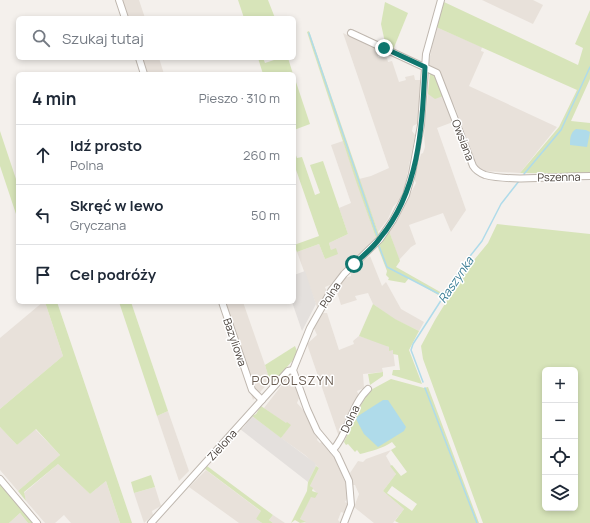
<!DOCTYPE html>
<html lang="pl">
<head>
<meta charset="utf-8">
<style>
  :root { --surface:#fff; --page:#f6f6f7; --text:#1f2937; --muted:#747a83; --line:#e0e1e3 }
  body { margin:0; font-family:Manrope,sans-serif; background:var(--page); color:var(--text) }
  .controls { position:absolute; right:12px; bottom:12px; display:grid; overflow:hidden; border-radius:6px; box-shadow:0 2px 6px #0003 }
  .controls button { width:36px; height:36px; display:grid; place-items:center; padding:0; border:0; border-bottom:1px solid var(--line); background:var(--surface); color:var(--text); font:20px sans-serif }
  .stop { position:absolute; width:12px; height:12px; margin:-9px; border:3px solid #0f766e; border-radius:50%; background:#fff }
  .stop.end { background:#0f766e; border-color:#fff; box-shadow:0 1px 4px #0008 }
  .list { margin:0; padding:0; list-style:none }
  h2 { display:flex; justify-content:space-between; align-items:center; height:52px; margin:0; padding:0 16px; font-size:17px }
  h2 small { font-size:13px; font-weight:400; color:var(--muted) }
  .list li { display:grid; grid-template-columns:26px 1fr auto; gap:12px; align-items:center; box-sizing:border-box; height:60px; padding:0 16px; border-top:1px solid var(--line) }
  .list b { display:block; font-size:15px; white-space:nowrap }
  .list p { margin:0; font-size:13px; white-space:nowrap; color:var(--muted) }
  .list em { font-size:13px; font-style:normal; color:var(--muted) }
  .icon { flex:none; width:22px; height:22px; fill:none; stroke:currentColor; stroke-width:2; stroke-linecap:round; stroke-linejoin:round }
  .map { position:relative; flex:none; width:590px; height:523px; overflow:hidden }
  .search { position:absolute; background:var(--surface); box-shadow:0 2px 6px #0003; left:16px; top:16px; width:280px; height:44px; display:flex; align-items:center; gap:10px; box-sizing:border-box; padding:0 14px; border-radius:6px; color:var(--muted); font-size:15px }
  .panel { position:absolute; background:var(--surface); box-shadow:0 2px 6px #0003; left:16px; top:72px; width:280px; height:232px; border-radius:6px }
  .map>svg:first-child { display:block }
</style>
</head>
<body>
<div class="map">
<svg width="590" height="523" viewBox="0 0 590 523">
  <rect width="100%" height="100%" fill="#f4f0ec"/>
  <g fill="#e8e1da">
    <path d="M115 0H139L145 18H122Z"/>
    <path d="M482 0H533L543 5 533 24Z"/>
    <path d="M436 27 482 47 481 51 484 52 469 86 557 127 520 173 482 171 478 168 454 105 450 103 441 75 428 66Z"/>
    <path d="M343 33 375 48 378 51V57L387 58 388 62 392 61 399 82 406 80 405 77 414 75 415 80H421L419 123 413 126 412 131 415 135 405 186 400 199 393 207 388 219 378 232 359 179 371 176 389 168Z"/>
    <path d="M135 58H159L164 74H141Z"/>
    <path d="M430 73 436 75 453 122 437 128 466 210 451 232 443 213 409 225 416 244 411 247 399 260 389 231 396 222 416 183 414 179 416 171 421 154 423 153 425 147 424 136Z"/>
    <path d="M343 141 376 238 356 259 350 262 330 285 325 287 327 292 317 307 297 252 319 244 325 259 331 250 329 243 348 234 339 208 351 203 331 145Z"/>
    <path d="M370 256 382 286 386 282 401 309 424 322 419 331 394 319 373 304 368 293 355 296 357 300 341 305 336 289 345 278 351 276V272L357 265Z"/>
    <path d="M43 302H45L63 356 0 409V338Z"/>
    <path d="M219 302H243L265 365 270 381 253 400Z"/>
    <path d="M321 313H327L339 350 354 344 353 341 359 336 384 344 393 350 395 366 382 368 383 372 363 374 364 388 357 391 359 396 339 437 307 344 317 335 313 326Z"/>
    <path d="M289 376 294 380 299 398 297 403 304 411 318 437 317 440 320 443 322 442 335 459 345 482 348 497 345 502 348 504 344 513 341 512 338 520 341 523H306L300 519 311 496 317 493 310 486 319 468 305 455 281 438 290 425 286 424 264 408Z"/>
    <path d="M168 411 189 471 179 481 157 416Z"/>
    <path d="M0 427 17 445 35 429 60 455 18 491 0 470Z"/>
    <path d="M391 450 386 456 396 474 383 491 404 509 393 523H374L354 507 359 494 355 485H353L350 473 358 461 363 462 366 459Z"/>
    <path d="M58 464 90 494 106 481 120 523H71L64 515 55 523H45L26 501 24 493Z"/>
    <path d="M206 470 262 512 256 519 262 523H239L189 487Z"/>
    <path d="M155 487 161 506 152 511 153 515 144 523 134 493Z"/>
    <path d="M20 513 28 523H9Z"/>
    <path d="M273 515 285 523H273L269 520Z"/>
  </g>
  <g fill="#e4e0dd">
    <path d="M305 271 316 304 302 331 292 302H294V275Z"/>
    <path d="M252 416 315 463 316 466 308 482 240 429 243 428Z"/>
  </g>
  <g fill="#d7e4b9" fill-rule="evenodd">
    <path d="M238 0H268L275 18H244Z"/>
    <path d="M385 2 408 13 393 50 386 47 381 24Z"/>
    <path d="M444 2 578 65 583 48 575 44 590 10V79L571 121 590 123V174L520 173 559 127 577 90 436 27Z"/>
    <path d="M309 31 379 235 376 238 356 181 307 32Z"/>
    <path d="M258 58H263L265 63 280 58H288L293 74H263Z"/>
    <path d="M430 73 436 75 443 96 435 99 428 94Z"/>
    <path d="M294 76 310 124 294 130Z"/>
    <path d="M0 131 18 185V220L0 166Z"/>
    <path d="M294 150 297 158 302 157 315 195 320 193 310 165 323 161 348 234 329 243 331 250 336 248 338 254 325 259 319 244 297 252 294 245 319 236 294 164Z"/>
    <path d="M497 224 590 234V523H483L423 359 421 346 435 320 465 271 488 243ZM545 370H575V508H545Z"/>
    <path d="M389 231 400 261 396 267 442 293 440 296 409 278 405 283 388 280 389 278 386 275 387 271 377 245Z"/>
    <path d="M45 302H57L132 523H120L106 481 90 494 58 464 24 492 26 501 18 491 60 455 36 429 17 445 0 427V409L63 356Z"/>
    <path d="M119 302H131L168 411 157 416Z"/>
    <path d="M373 304 395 319 419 331 409 350 422 384 392 375 393 370H400L398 355 393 354V350L389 351V347L359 336Z"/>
    <path d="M295 346 297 351 294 359 271 385 265 365Z"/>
    <path d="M383 372V376L370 385 368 374Z"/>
    <path d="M391 379 424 388 428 387 479 523H399L395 521 404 509 383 491 396 474 390 466 392 465 401 476 407 472 391 450 396 447 392 442C381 449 372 451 360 454L357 450 355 452 348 444 346 445 344 442 367 392ZM392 486 417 504 412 511 387 493Z"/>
    <path d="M261 406 286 423 287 422 291 425 281 438 252 416 256 414Z"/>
    <path d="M207 466 273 515 269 520 273 523H262L256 519 261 511 205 469Z"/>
    <path d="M316 466 319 468 310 486 313 488 312 491 318 493 315 498 311 497 300 519 306 522 300 523 295 520 291 523 307 491 308 482Z"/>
    <path d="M151 475 155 487 134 493 131 482Z"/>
    <path d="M0 483 33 523H28L20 513 9 523H0Z"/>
  </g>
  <g fill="#afdbea">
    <path d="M576 129 586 130 590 132 587 147 570 145C570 139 570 133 576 129Z"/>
    <path d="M383 400H388L406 427 404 431 378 447 364 434 356 419 358 416Z"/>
  </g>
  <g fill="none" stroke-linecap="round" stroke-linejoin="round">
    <g stroke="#afdbea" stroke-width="1.5">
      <path d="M309 33 377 235"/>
      <path d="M524 174 561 130 590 67"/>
      <path d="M379 246 387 267 439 294"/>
      <path d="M423 382 411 350 413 344 467 260 482 241 501 204 519 181"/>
      <path d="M425 388 477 523"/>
    </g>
    <defs>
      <g id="minor">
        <path d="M119 0 125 18"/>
        <path d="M351 33 437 73 473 166C476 171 480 173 485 175 512 182 560 176 590 176"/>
        <path d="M139 58 144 74"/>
        <path d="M222 302 252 390 262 400"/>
        <path d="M333 450C349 432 351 405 368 389"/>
        <path d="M0 479 37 523"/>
        <path d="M151 523 288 371 293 370"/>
        <path d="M344 523 351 505 349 481 337 455 317 431 307 409 293 370 310 328 331 291 344 274 380 239 393 220 406 195 412 174 421 125 426 54 441 0"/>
      </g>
    </defs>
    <use href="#minor" stroke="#bfb7af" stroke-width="8"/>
    <use href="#minor" stroke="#fff" stroke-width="6"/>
  </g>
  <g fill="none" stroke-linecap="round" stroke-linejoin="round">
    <path stroke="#0f766e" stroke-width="5" d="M354 264C363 256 373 248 380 238 420 190 422 126 425 67L384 48"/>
  </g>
  <g text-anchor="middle" stroke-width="3" stroke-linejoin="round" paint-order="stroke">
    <g font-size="11" fill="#48403a" stroke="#fff">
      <text transform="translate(463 140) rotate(69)" y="4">Owsiana</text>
      <text transform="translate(559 177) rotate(-1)" y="4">Pszenna</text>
      <text transform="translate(330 295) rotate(-57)" y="4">Polna</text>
      <text transform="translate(235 342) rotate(71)" y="4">Bazyliowa</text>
      <text transform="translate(350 419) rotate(-65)" y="4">Dolna</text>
      <text transform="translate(222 445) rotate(-48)" y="4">Zielona</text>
    </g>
    <g font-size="12" font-style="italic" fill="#367a93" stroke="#fff">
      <text transform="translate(456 280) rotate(-56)" y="4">Raszynka</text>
    </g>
    <g font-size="13" letter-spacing="1" fill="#6a5d52" stroke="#fff">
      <text x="293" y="385">PODOLSZYN</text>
    </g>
  </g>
</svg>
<div class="controls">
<button>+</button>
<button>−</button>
<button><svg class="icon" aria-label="locate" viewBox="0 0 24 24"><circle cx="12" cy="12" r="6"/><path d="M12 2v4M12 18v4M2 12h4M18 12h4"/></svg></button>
<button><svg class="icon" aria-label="layers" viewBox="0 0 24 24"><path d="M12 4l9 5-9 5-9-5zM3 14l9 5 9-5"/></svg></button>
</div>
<div class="stop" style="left:354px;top:264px"></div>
<div class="stop end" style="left:384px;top:48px"></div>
<div class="search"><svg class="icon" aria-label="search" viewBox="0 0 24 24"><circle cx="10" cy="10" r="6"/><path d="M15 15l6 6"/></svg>Szukaj tutaj</div>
<section class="panel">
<h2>4 min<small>Pieszo · 310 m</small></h2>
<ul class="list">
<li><svg class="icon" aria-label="ahead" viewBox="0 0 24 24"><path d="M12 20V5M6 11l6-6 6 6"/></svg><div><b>Idź prosto</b><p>Polna</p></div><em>260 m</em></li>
<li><svg class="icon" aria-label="left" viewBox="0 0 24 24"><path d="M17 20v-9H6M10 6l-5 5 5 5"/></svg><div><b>Skręć w lewo</b><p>Gryczana</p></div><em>50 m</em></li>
<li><svg class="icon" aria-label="arrive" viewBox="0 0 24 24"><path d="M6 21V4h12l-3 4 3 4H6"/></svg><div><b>Cel podróży</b></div></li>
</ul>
</section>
</div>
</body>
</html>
